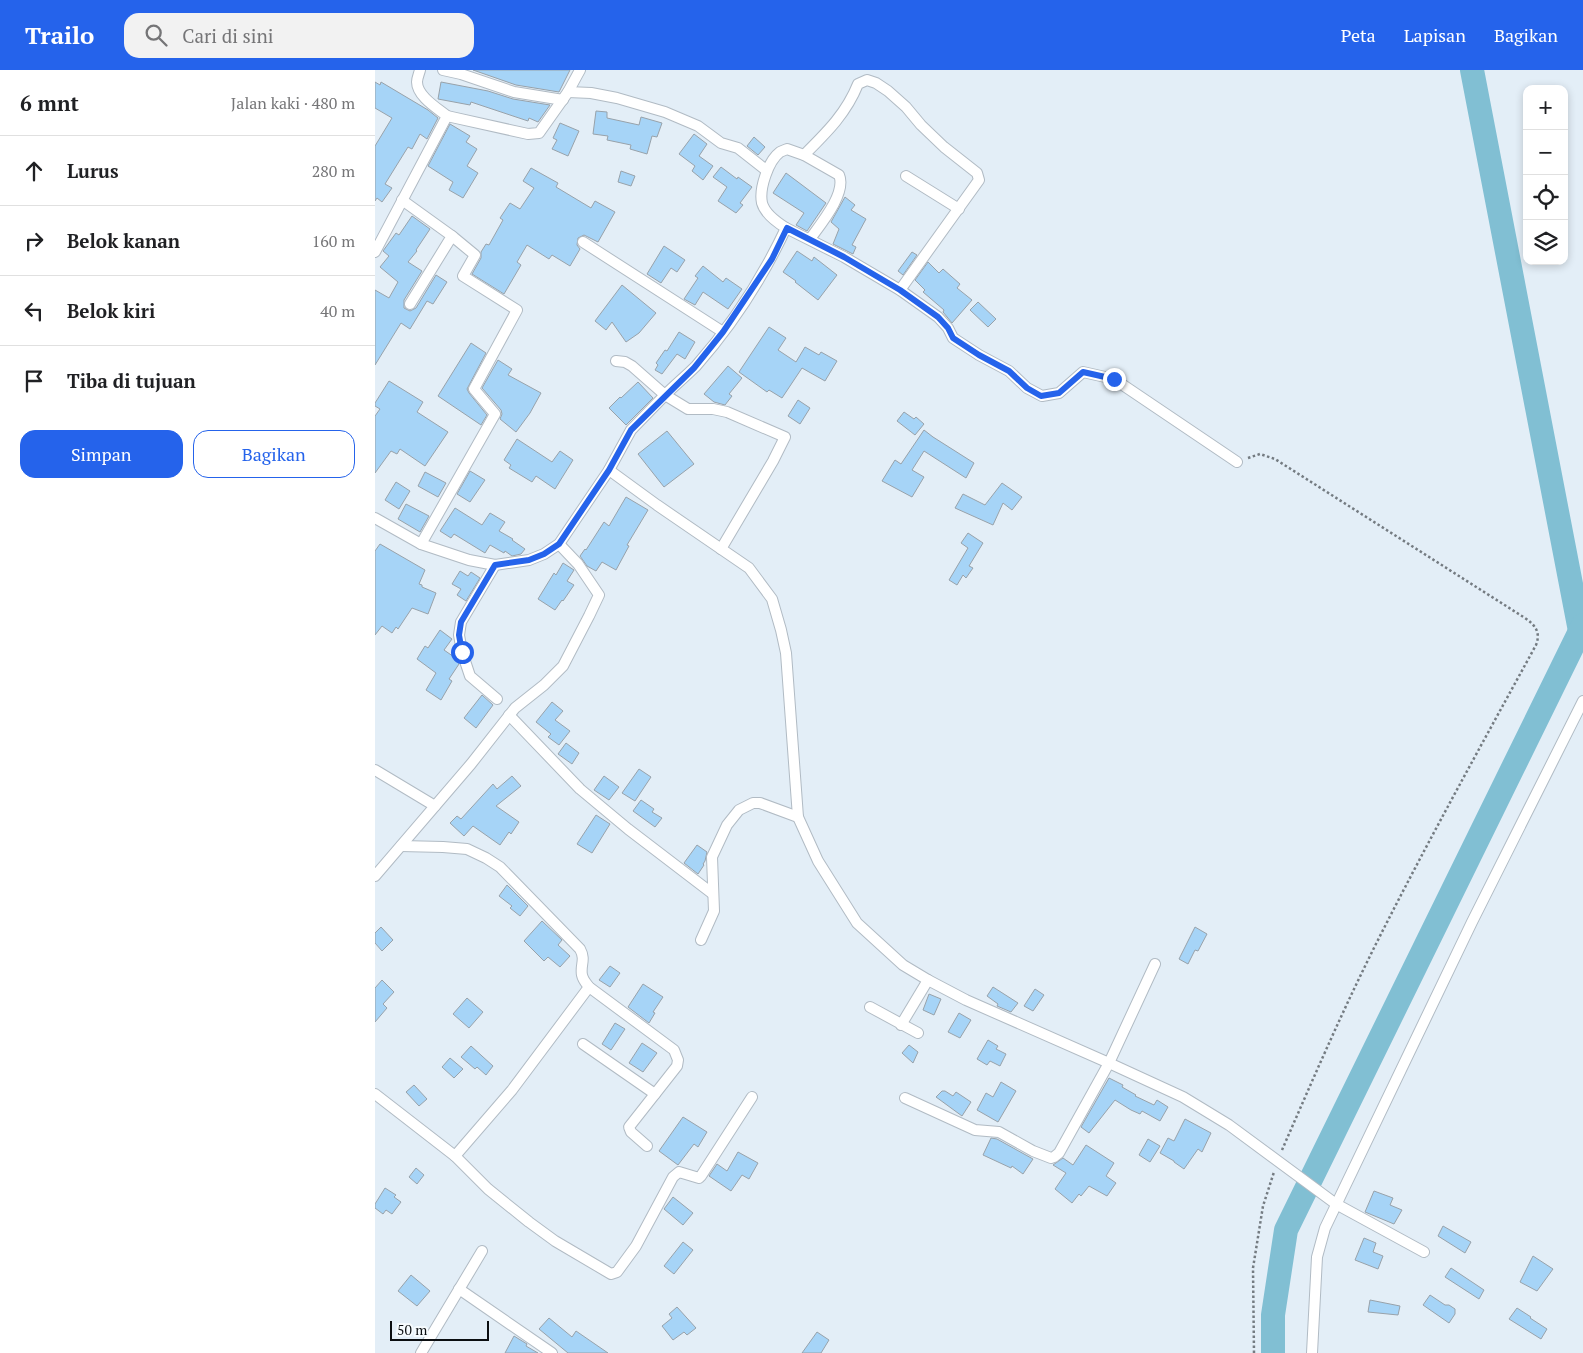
<!DOCTYPE html>
<html lang="id">
<head>
<meta charset="utf-8">
<style>
  :root { --surface:#fff; --page:#f2f2f2; --text:#202124; --muted:#757577; --line:#e0e0e0; --accent:#2563eb }
  body { margin:0; font-family:"PT Serif",serif; background:var(--page); color:var(--text) }
  .controls { position:absolute; right:15px; top:15px; display:grid; overflow:hidden; border-radius:10px; box-shadow:0 2px 8px #0003 }
  .controls button { width:45px; height:45px; display:grid; place-items:center; padding:0; border:0; border-bottom:1px solid var(--line); background:var(--surface); color:var(--text); font:25px sans-serif }
  .scale { position:absolute; left:15px; bottom:12px; width:99px; box-sizing:border-box; padding-left:5px; border:2px solid #0b0e11; border-top:0; font-size:14px; line-height:18px; white-space:nowrap; color:#0b0e11; -webkit-text-stroke:4px #f6fbfe; paint-order:stroke }
  .stop { position:absolute; width:15px; height:15px; margin:-11px; border:4px solid #2563eb; border-radius:50%; background:#fff }
  .stop.end { background:#2563eb; border-color:#fff; box-shadow:0 1px 5px #0008 }
  .list { margin:0; padding:0; list-style:none }
  h2 { display:flex; justify-content:space-between; align-items:center; height:65px; margin:0; padding:0 20px; font-size:21px }
  h2 small { font-size:16px; font-weight:400; color:var(--muted) }
  .list li { display:grid; grid-template-columns:32px 1fr auto; gap:15px; align-items:center; box-sizing:border-box; height:70px; padding:0 20px; border-top:1px solid var(--line) }
  .list b { display:block; font-size:19px; white-space:nowrap }
  .list em { font-size:16px; font-style:normal; color:var(--muted) }
  .actions { display:flex; gap:10px; padding:15px 20px }
  .actions a { flex:1; padding:11px 0; border:1px solid var(--accent); border-radius:15px; text-align:center; font-size:18px; color:var(--accent) }
  .actions .main { background:var(--accent); color:#fff }
  .icon { flex:none; width:28px; height:28px; fill:none; stroke:currentColor; stroke-width:2; stroke-linecap:round; stroke-linejoin:round }
  .map { position:relative; flex:none; width:1208px; height:1283px; overflow:hidden }
  header { display:flex; align-items:center; gap:30px; box-sizing:border-box; height:70px; padding:0 25px; background:var(--accent); color:#fff }
  header strong { font-size:24px }
  nav { display:flex; gap:28px; margin-inline-start:auto; font-size:18px }
  .search { width:350px; height:45px; background:var(--page); display:flex; align-items:center; gap:12px; box-sizing:border-box; padding:0 18px; border-radius:15px; color:var(--muted); font-size:19px }
  main { display:flex }
  aside { flex:1; background:var(--surface) }
  .map>svg:first-child { display:block }
</style>
</head>
<body>
<header>
<strong>Trailo</strong>
<div class="search"><svg class="icon" aria-label="search" viewBox="0 0 24 24"><circle cx="10" cy="10" r="6"/><path d="M15 15l6 6"/></svg>Cari di sini</div>
<nav><a>Peta</a><a>Lapisan</a><a>Bagikan</a></nav>
</header>
<main>
<aside>
<h2>6 mnt<small>Jalan kaki · 480 m</small></h2>
<ul class="list">
<li><svg class="icon" aria-label="ahead" viewBox="0 0 24 24"><path d="M12 20V5M6 11l6-6 6 6"/></svg><div><b>Lurus</b></div><em>280 m</em></li>
<li><svg class="icon" aria-label="right" viewBox="0 0 24 24"><path d="M7 20v-9h11M14 6l5 5-5 5"/></svg><div><b>Belok kanan</b></div><em>160 m</em></li>
<li><svg class="icon" aria-label="left" viewBox="0 0 24 24"><path d="M17 20v-9H6M10 6l-5 5 5 5"/></svg><div><b>Belok kiri</b></div><em>40 m</em></li>
<li><svg class="icon" aria-label="arrive" viewBox="0 0 24 24"><path d="M6 21V4h12l-3 4 3 4H6"/></svg><div><b>Tiba di tujuan</b></div></li>
</ul>
<div class="actions"><a class="main">Simpan</a><a>Bagikan</a></div>
</aside>
<div class="map">
<svg width="1208" height="1283" viewBox="0 0 1208 1283">
  <rect width="100%" height="100%" fill="#e3eef7"/>
  <g fill="none" stroke-linecap="round" stroke-linejoin="round">
    <g stroke="#81bfd3" stroke-width="24">
      <path d="M1097 0 1205 561"/>
      <path d="M898 1283V1245L911 1160 1208 555"/>
    </g>
  </g>
  <g fill="#a6d4f7" stroke="#98a2aa">
    <path d="M98 0H195L184 22 141 15Z"/>
    <path d="M0 12 5 15 6 12 53 40 63 48 52 69 45 64 37 79 33 77 10 114 17 118 7 132 2 128 0 131V76L17 48 0 38Z"/>
    <path d="M66 12 113 21 138 29 175 35 163 52 154 48 153 51 96 32 95 35 63 29Z"/>
    <path d="M221 41 232 42V48L264 55 266 47 287 53 282 67 277 66 272 84 255 79 256 75 232 70 233 66 218 64Z"/>
    <path d="M185 53 204 61 193 86 177 79 182 70 178 68Z"/>
    <path d="M75 54 95 66 91 72 102 79 92 96 103 103 88 128 74 120 78 112 53 96Z"/>
    <path d="M319 64 332 74 324 86 338 96 328 110 317 101 320 96 304 84Z"/>
    <path d="M379 67 390 77 383 85 372 76Z"/>
    <path d="M346 97 362 109 363 107 377 117 365 133 368 135 361 143 343 131 352 117 338 107Z"/>
    <path d="M156 98 183 113 181 117 216 138 220 131 240 142 223 172 209 165 203 168 202 175 205 179 195 196 177 185 174 189 152 175 142 192 146 195 129 224 97 204 106 188V182L111 174 114 175 128 150 125 148 135 133 145 139 159 118 148 111Z"/>
    <path d="M246 101 260 106 256 116 243 112Z"/>
    <path d="M411 103 451 133 432 161 421 155 429 143 398 123Z"/>
    <path d="M470 127 480 135 476 140 491 149 477 175 481 177 478 184 458 174 464 159 456 152Z"/>
    <path d="M37 146 55 159 41 180 42 181 33 192 47 201 29 230V238L35 241 41 238 61 205 72 212 58 234 52 231 35 259 26 253 0 295V220L14 228 23 212 5 197 14 186 8 181 21 163 24 165Z"/>
    <path d="M289 176 310 190 302 202 296 198 286 213 272 204Z"/>
    <path d="M422 181 437 191 439 187 462 205 443 230 420 212 421 211 408 202Z"/>
    <path d="M537 182 542 185 528 205 523 201Z"/>
    <path d="M553 192 564 203 568 199 585 214 582 218 597 230 577 253 568 242 569 240 548 222 550 220 540 210Z"/>
    <path d="M328 196 348 212 351 208 367 219 353 239 328 222 320 235 309 229 323 208 320 206Z"/>
    <path d="M247 215 281 243 264 263 251 272 237 252 231 260 220 251Z"/>
    <path d="M603 232 621 249 613 257 595 240Z"/>
    <path d="M394 257 411 268 403 280 421 292 430 277 444 285 446 282 462 291 450 311 427 298 407 328 394 320 392 322 364 302Z"/>
    <path d="M304 262 320 272 310 289 302 284 287 304 280 300 283 295 281 293 290 280 292 281Z"/>
    <path d="M96 273 111 283 92 319 94 323 112 345 106 355 63 326Z"/>
    <path d="M123 290 137 299 133 305 166 323 155 343 141 362 125 349 127 344 126 340 107 318Z"/>
    <path d="M353 296 367 308 354 324 357 326 350 335 339 332 329 324Z"/>
    <path d="M14 311 48 332 42 342 73 362 50 396 25 379 22 384 16 381 0 403V346L5 339 0 336V333Z"/>
    <path d="M263 312 278 328 251 355 234 338 245 327 246 328Z"/>
    <path d="M423 330 435 338 425 354 413 346Z"/>
    <path d="M529 342 539 349 541 347 549 354 540 365 522 351Z"/>
    <path d="M549 360 558 367 599 393 591 408 549 381 537 400 549 407 537 427 507 411 520 390 526 394Z"/>
    <path d="M292 361 319 394 289 417 263 384Z"/>
    <path d="M142 369 177 392 185 381 198 390 180 419 161 406 157 412 134 398 136 395 129 390Z"/>
    <path d="M95 401 110 410 95 432 82 424Z"/>
    <path d="M50 402 71 413 63 427 43 416Z"/>
    <path d="M21 412 35 421 24 439 10 430Z"/>
    <path d="M627 413 647 427 637 440 628 433 618 455 580 438 588 424 610 435Z"/>
    <path d="M251 427 273 440 252 475 254 476 241 500 227 492 221 501 212 496 205 486 210 479 211 480 229 452 234 456Z"/>
    <path d="M31 434 54 446 45 462 23 449Z"/>
    <path d="M80 438 107 455 115 443 130 452 124 461 138 469 137 470 150 479 146 484 137 486 130 481 129 483 115 475 110 483 79 464 76 468 65 461Z"/>
    <path d="M593 463 608 473 594 496 598 498 591 508 588 505 582 515 574 510 593 478 586 473Z"/>
    <path d="M5 474 50 500 44 514 47 515V517L61 523 53 544 37 538 23 559 21 557 17 563 7 556 0 565V481Z"/>
    <path d="M188 493 199 500 192 511 199 515 188 531 187 530 180 540 163 529 179 503 181 505Z"/>
    <path d="M85 501 93 506 96 502 105 508 91 531 82 525 86 519 77 514Z"/>
    <path d="M65 560 77 569 69 580 82 589 84 594 74 609 77 611 66 630 51 620 61 603 42 589 50 576 53 578Z"/>
    <path d="M107 625 118 635 101 658 89 648Z"/>
    <path d="M177 632 188 641 180 650 195 661 184 675 173 667 176 664 161 652Z"/>
    <path d="M191 673 204 683 197 694 183 684Z"/>
    <path d="M264 699 276 707 260 731 247 723Z"/>
    <path d="M137 706 146 716 121 736 144 752 136 764 134 762 125 775 98 756 89 766 75 753 82 746 86 749 118 714 122 719Z"/>
    <path d="M229 706 244 717 234 730 219 720Z"/>
    <path d="M266 730 279 739 277 742 287 748 280 757 258 741Z"/>
    <path d="M221 745 235 754 217 783 202 774Z"/>
    <path d="M322 775 332 782 330 791 328 794 329 795 323 804 309 793Z"/>
    <path d="M132 815 153 836 145 846 135 838 137 836 124 826Z"/>
    <path d="M167 851 187 870 183 875 195 886 185 897 173 887 169 891 149 871Z"/>
    <path d="M6 857 18 870 7 881 0 873V863Z"/>
    <path d="M820 857 832 864 823 881 820 880 813 894 804 889Z"/>
    <path d="M235 896 245 903 235 917 224 910Z"/>
    <path d="M7 910 19 922 8 934 12 938 0 952V918Z"/>
    <path d="M268 914 288 927 278 942 280 943 274 953 253 937Z"/>
    <path d="M618 917 643 933 636 942 622 936 623 934 612 926Z"/>
    <path d="M660 919 669 925 658 941 649 936Z"/>
    <path d="M554 924 566 929 559 945 548 940Z"/>
    <path d="M92 928 108 942 94 958 78 944Z"/>
    <path d="M584 943 596 950 585 968 573 962Z"/>
    <path d="M240 953 250 959 236 980 227 974Z"/>
    <path d="M613 970 623 976 621 979 631 984 625 996 615 991 612 995 602 989Z"/>
    <path d="M267 973 282 983 268 1002 254 993Z"/>
    <path d="M534 975 543 982 538 993 527 983Z"/>
    <path d="M96 976 118 996 111 1005 102 997 100 999 86 987Z"/>
    <path d="M75 988 88 999 79 1008 67 997Z"/>
    <path d="M734 1008 748 1015 747 1017 761 1025 760 1026 779 1035 782 1030 793 1037 785 1051 767 1041 765 1044 756 1040 740 1030 714 1063 706 1057Z"/>
    <path d="M626 1012 641 1021 623 1052 602 1040 611 1023 618 1027Z"/>
    <path d="M39 1015 52 1029 44 1036 31 1022Z"/>
    <path d="M567 1021H570L578 1026 581 1022 596 1032 587 1046 561 1027Z"/>
    <path d="M308 1047 332 1062 323 1077 319 1074 303 1095 284 1081Z"/>
    <path d="M810 1049 836 1063 827 1082 823 1079 809 1099 799 1092V1091L785 1083 793 1068 799 1071Z"/>
    <path d="M616 1068 622 1069 658 1089 648 1104 637 1096 636 1098 608 1085Z"/>
    <path d="M773 1069 785 1076 775 1092 764 1085Z"/>
    <path d="M711 1075 739 1093 731 1106 741 1113 732 1126 714 1116 706 1126 704 1124 697 1133 680 1119 691 1103 678 1095 688 1088 698 1095Z"/>
    <path d="M363 1082 383 1093 374 1109 367 1105 356 1121 334 1106 342 1094 352 1101Z"/>
    <path d="M41 1098 49 1105 42 1114 34 1107Z"/>
    <path d="M10 1118 21 1125 19 1127 26 1132 17 1144 11 1140 8 1144 0 1138V1134Z"/>
    <path d="M999 1121 1018 1128 1015 1135 1027 1140 1019 1154 990 1142Z"/>
    <path d="M298 1127 318 1143 308 1155 289 1139Z"/>
    <path d="M1068 1156 1096 1172 1090 1183 1063 1166Z"/>
    <path d="M989 1168 1001 1173 998 1182 1008 1186 1003 1199 980 1190Z"/>
    <path d="M308 1172 318 1180 299 1204 289 1196Z"/>
    <path d="M1158 1186 1178 1199 1162 1221 1145 1212Z"/>
    <path d="M1076 1198 1109 1220 1104 1229 1070 1207Z"/>
    <path d="M36 1205 55 1221 42 1236 23 1221Z"/>
    <path d="M1055 1225 1070 1235H1074L1080 1239V1244L1074 1253 1048 1235Z"/>
    <path d="M995 1230 1025 1236 1023 1245 993 1242Z"/>
    <path d="M302 1237 321 1258 312 1265 309 1262 298 1270 287 1256 297 1248 294 1244Z"/>
    <path d="M1142 1238 1156 1247 1155 1248 1172 1259 1166 1269 1134 1249Z"/>
    <path d="M174 1248 197 1267 201 1261 233 1283H193L164 1259Z"/>
    <path d="M442 1262 454 1270 446 1283H427Z"/>
    <path d="M139 1266 152 1274 151 1276 163 1283H130Z"/>
  </g>
  <g fill="none" stroke-linecap="round" stroke-linejoin="round">
    <defs>
      <g id="street">
        <path d="M68 0 86 4 139 22 188 30"/>
        <path d="M193 22 216 23 242 28 290 42 323 56 346 73 363 78 391 100"/>
        <path d="M72 46 153 64 164 63 193 22 205 0"/>
        <path d="M429 85C451 63 471 44 483 14L492 10 501 13 513 21 531 37 546 55 569 77 602 103 604 110 525 220"/>
        <path d="M531 106 584 139"/>
        <path d="M27 130 77 166 35 234"/>
        <path d="M411 158 469 187 525 220 563 247 573 258 578 268 604 285 634 301 652 318 667 326 684 323 708 302 739 309 862 392"/>
        <path d="M208 172 348 262"/>
        <path d="M0 182 72 46C62 38 42 26 42 12 42 8 44 4 45 0"/>
        <path d="M241 291 250 292 257 296 290 325C300 315 311 306 321 296 357 255 388 207 411 158 403 153 390 144 387 133 384 119 393 91 405 82 407 81 410 80 412 79L429 85 464 105C472 123 445 155 435 169"/>
        <path d="M234 400 282 435 374 498 397 529 406 560 411 583 423 747 443 791 482 853 528 895 553 910 591 930 734 993 808 1027 854 1055 961 1134 1049 1182"/>
        <path d="M0 448 46 474 94 490 120 495 154 490 169 484 184 474 234 400 256 360 290 325 313 339H338L352 342 410 367 398 391 346 479"/>
        <path d="M46 474 120 344 99 319 142 240 88 206 100 185 77 166"/>
        <path d="M120 495 86 552 84 565 87 582 95 606 122 629"/>
        <path d="M134 645 205 719 253 759 338 824"/>
        <path d="M0 700 60 736"/>
        <path d="M26 776 68 777 92 779 111 788 125 797 205 879C211 890 205 895 207 905 208 910 211 913 214 917L299 980 303 990 302 996 280 1024 208 974"/>
        <path d="M0 806 96 694 140 638 169 615 188 596 214 546 224 525 203 494 184 474"/>
        <path d="M326 870 339 841 337 787 352 755 364 740 378 733H385L423 747"/>
        <path d="M495 937 543 963"/>
        <path d="M526 955 553 910"/>
        <path d="M0 1024 80 1086 137 1020 214 917"/>
        <path d="M530 1028 600 1060 624 1062 658 1081 676 1088 679 1087 684 1083 734 993 780 894"/>
        <path d="M272 1076 256 1062 254 1057 280 1024"/>
        <path d="M80 1086 113 1119 154 1152 180 1171 236 1204 242 1202 261 1176 298 1107 304 1102 324 1108 326 1106 377 1027"/>
        <path d="M84 1219 177 1283"/>
        <path d="M46 1283 107 1181"/>
        <path d="M937 1283 942 1187 950 1158 1097 852 1208 631"/>
      </g>
    </defs>
    <use href="#street" stroke="#b1bbc4" stroke-width="12"/>
    <g stroke="#747b81" stroke-width="2.5" stroke-dasharray="2.5 2.5" stroke-linecap="butt">
      <path d="M873 388 885 384 900 389 1150 548C1160 555 1166 562 1161 575 1108 672 1054 769 1004 868 969 937 938 1009 907 1080"/>
      <path d="M879 1283 878 1198 888 1136 899 1102"/>
    </g>
    <use href="#street" stroke="#fff" stroke-width="10"/>
  </g>
  <g fill="none" stroke-linecap="round" stroke-linejoin="round">
    <path stroke="#2563eb" stroke-width="6" d="M87 582 84 565 86 552 120 495 154 490 169 484 184 474 234 400 256 360 319 298 348 262 397 189 412 158 469 187 525 220 563 247 573 258 578 268 604 285 634 301 652 318 666 326 684 323 708 302 739 309"/>
  </g>
</svg>
<div class="controls">
<button>+</button>
<button>−</button>
<button><svg class="icon" aria-label="locate" viewBox="0 0 24 24"><circle cx="12" cy="12" r="6"/><path d="M12 2v4M12 18v4M2 12h4M18 12h4"/></svg></button>
<button><svg class="icon" aria-label="layers" viewBox="0 0 24 24"><path d="M12 4l9 5-9 5-9-5zM3 14l9 5 9-5"/></svg></button>
</div>
<div class="scale">50 m</div>
<div class="stop" style="left:87px;top:582px"></div>
<div class="stop end" style="left:739px;top:309px"></div>
</div>
</main>
</body>
</html>
